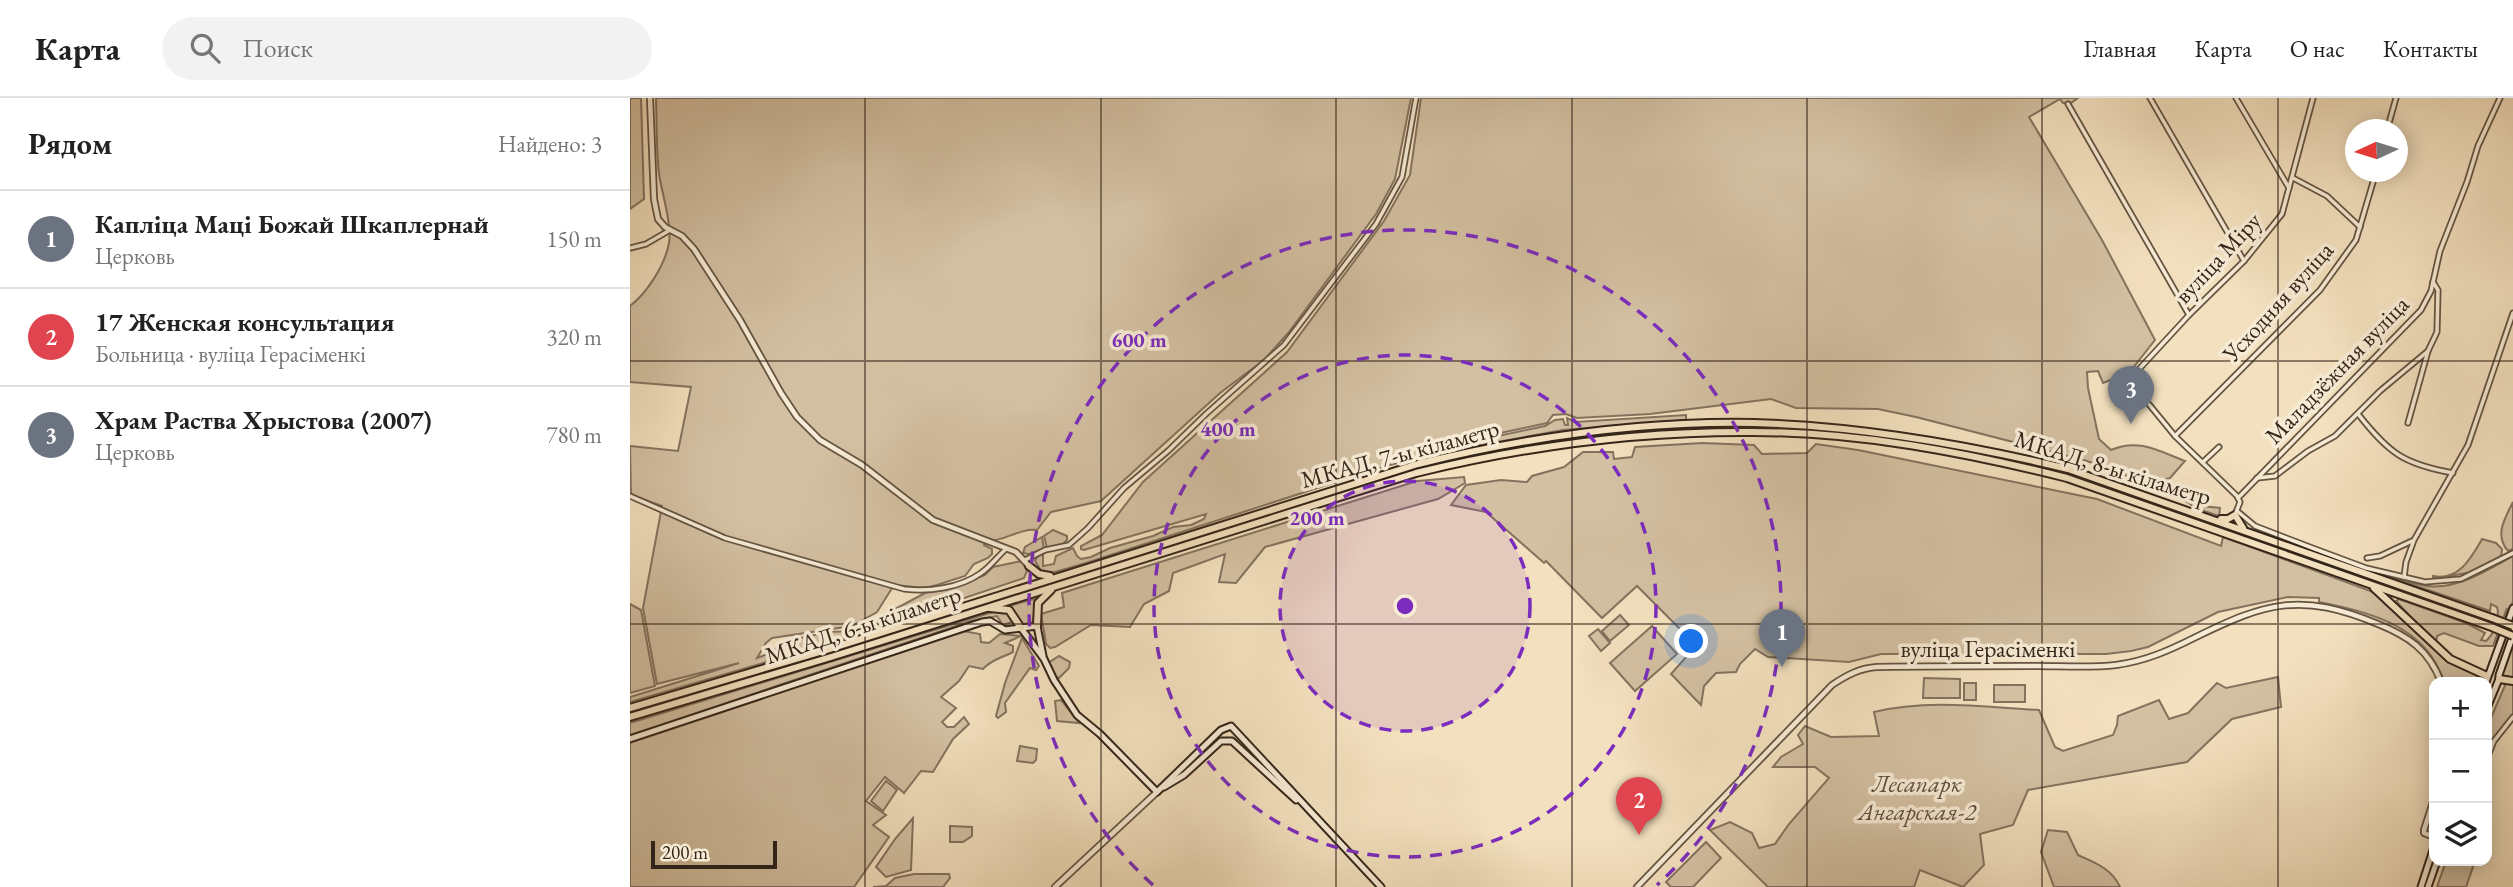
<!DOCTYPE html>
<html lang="ru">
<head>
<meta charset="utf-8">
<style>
  :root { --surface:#fff; --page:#f2f2f2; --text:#222; --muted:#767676; --line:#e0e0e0; --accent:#8f2418 }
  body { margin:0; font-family:"EB Garamond",serif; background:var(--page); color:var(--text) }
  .controls { position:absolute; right:21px; bottom:21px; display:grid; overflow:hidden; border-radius:14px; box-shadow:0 4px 18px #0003 }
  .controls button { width:63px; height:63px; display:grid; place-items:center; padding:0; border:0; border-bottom:2px solid var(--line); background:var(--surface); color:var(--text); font:35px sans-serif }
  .compass { position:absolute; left:1715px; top:21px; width:63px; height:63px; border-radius:50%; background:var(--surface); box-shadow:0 4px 18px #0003; rotate:266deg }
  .scale { position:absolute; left:21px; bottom:18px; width:126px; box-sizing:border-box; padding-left:7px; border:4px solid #342519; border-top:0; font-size:19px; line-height:24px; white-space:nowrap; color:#342519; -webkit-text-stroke:5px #f7ebd5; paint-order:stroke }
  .you { position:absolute; left:1062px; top:544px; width:24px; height:24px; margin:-18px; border:5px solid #fff; border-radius:50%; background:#1a73e8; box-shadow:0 0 0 10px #1a73e833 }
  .badge { display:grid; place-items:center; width:46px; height:46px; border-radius:50%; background:var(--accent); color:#fff; font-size:23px; font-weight:700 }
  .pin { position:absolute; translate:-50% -58px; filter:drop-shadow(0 2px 4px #0008) }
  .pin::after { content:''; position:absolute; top:37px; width:24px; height:21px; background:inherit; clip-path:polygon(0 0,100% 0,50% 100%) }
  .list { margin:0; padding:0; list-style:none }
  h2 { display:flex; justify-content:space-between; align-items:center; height:91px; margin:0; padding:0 28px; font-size:30px }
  h2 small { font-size:23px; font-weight:400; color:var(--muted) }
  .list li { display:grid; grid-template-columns:46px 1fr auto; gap:21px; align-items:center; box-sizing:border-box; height:98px; padding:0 28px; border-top:2px solid var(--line) }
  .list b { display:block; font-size:26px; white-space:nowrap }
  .list p { margin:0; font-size:23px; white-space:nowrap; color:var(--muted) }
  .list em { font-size:23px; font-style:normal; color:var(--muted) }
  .icon { flex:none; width:38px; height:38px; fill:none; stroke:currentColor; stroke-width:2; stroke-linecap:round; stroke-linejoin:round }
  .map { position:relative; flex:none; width:1883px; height:789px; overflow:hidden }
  header { display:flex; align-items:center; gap:42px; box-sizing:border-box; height:98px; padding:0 35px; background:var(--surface); border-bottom:2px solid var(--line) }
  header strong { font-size:33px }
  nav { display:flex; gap:38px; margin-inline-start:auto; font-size:24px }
  .search { width:490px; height:63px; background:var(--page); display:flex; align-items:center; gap:18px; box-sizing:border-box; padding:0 24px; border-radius:38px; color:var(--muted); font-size:26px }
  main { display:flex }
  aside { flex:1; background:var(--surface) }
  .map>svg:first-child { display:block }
</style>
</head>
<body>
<header>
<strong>Карта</strong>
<div class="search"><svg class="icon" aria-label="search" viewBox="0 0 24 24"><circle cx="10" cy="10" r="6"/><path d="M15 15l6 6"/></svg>Поиск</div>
<nav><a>Главная</a><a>Карта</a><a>О нас</a><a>Контакты</a></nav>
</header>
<main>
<aside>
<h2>Рядом<small>Найдено: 3</small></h2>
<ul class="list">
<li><span class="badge" style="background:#6b7280">1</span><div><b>Капліца Маці Божай Шкаплернай</b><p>Церковь</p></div><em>150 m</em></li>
<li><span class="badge" style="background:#e0444e">2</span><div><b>17 Женская консультация</b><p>Больница · вуліца Герасіменкі</p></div><em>320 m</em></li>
<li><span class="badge" style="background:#6b7280">3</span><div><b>Храм Раства Хрыстова (2007)</b><p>Церковь</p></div><em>780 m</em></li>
</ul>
</aside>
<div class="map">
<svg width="1883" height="789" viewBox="0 0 1883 789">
  <rect width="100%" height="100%" fill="#f3e0be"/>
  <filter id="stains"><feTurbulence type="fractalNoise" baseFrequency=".00286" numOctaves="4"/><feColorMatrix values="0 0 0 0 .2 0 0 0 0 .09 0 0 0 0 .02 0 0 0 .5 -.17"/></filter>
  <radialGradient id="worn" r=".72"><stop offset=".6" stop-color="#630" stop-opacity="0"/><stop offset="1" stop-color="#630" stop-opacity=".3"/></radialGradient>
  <g fill="#d3c0a2" stroke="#84725e" stroke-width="2">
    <path d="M0 0H11L14 101 0 111Z"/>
    <path d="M26 0H781L765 81 746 116 659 234 634 262 590 295 471 403 421 414 407 432C389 430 374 444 356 443L354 447 362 451V456L358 460 344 466 335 478 307 487 296 490 264 487 247 514 222 528 142 540 136 545 127 560 143 554 152 544 198 534 224 533 295 495 326 489 355 477 363 469 392 463 397 473 394 480 188 549 0 604V599L109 565 27 586 13 510 32 408 1 397 0 348 48 353 61 289 0 284V208C17 195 35 167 39 145 42 127 32 95 29 76 26 51 27 25 26 0Z"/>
    <path d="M791 0H1448L1441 5H1433L1430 1 1399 19 1472 142 1525 242 1495 280 1483 281 1473 285 1468 273 1457 274 1458 290 1469 341 1481 352C1508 340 1529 353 1555 363L1540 380 1519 386 1457 363 1286 319 1248 311 1166 310 1141 301 1020 316 947 320 936 316 923 317 917 325 824 345 793 354 915 328 925 322 933 321 935 327H938L937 320 945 324 1056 317V322L933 332 801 356 749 370 456 465 425 474H412L405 463 408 457 413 456V468L424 466 426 458 443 450 447 458 451 461 461 459 480 450 523 438 543 429 561 427 574 421 576 416 454 452 451 451V448L472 437 513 384 657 254 754 123 780 77Z"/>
    <path d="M1072 345 1124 347 1132 356 1177 355 1186 346 1228 352 1467 401 1591 448 1593 439 1746 495 1816 560 1850 578 1853 584H1814C1797 529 1741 514 1689 504V500L1658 499 1588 514 1518 549 1501 553 1476 556H1251L1219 564 1138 559 1125 551 1110 566 1106 574 1086 575 1074 588 1071 607 1041 576 1058 557 1057 538 1007 488 972 520 916 463 914 465 856 414 821 407 836 387 871 382 897 384 902 378 934 369 953 354H983L984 361 1002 359 1005 349Z"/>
    <path d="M834 379 835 385 808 401 635 449 606 485 589 484 595 456 543 475 539 493 514 506 500 529 461 527 425 549 420 550 416 546 411 516 434 509 432 495 787 383Z"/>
    <path d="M1557 398 1572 408 1590 410 1589 418 1568 411 1554 402Z"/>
    <path d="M1883 404V451L1878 453C1864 437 1875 420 1883 404Z"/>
    <path d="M423 432 437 438V442L432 447 417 450 414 438Z"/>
    <path d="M412 439 414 451 399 456 393 455 395 449Z"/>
    <path d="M1852 441 1866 445 1872 451 1871 459 1842 474 1803 481V478C1829 483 1841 460 1852 441Z"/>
    <path d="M1883 458V503L1869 542 1866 546 1877 510 1863 548H1849L1814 535 1807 538 1806 546 1766 503 1769 501 1836 525 1855 535 1851 542 1856 543C1864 536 1870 519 1867 509L1861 506 1860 513 1739 472C1759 476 1778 485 1797 488 1826 492 1858 472 1883 458Z"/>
    <path d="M408 500 402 526 392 527 375 509Z"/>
    <path d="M0 506 11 512 25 588 0 595Z"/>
    <path d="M366 513 378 515 382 524 373 527 367 518 341 523 0 637V625Z"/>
    <path d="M990 517 999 527 980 543 972 533Z"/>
    <path d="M1022 528 1047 556 1005 593 980 565Z"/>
    <path d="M968 531 980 545 971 553 959 538Z"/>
    <path d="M333 533 350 536 351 544 359 545 370 536 391 538 375 545 383 548V554C372 560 362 561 353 571L339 568 329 583 311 599 326 610 312 624 317 629H324L334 619 339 626 323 641 303 674 291 673 274 695 255 679 236 703 256 717 243 727 259 739 224 789H0V644Z"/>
    <path d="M392 540 409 568 406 572 400 570 375 605 376 614 368 620 366 618 375 585Z"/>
    <path d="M1883 543V582L1875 580 1872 575Z"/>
    <path d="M429 558 440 564 439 570 429 580 426 579 418 565Z"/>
    <path d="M1648 579 1651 609 1602 621 1557 664 1398 692 1383 727 1350 736 1354 767 1333 789 1290 772 1284 789H1138L1080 732 1100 724 1122 735 1129 750 1145 746 1159 726 1199 680 1185 669H1143L1151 659 1173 646 1168 637 1175 628 1201 639 1249 638 1244 614C1298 601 1354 609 1409 612L1425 649 1433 653 1483 637 1487 627 1488 618 1529 602 1539 621 1558 615 1587 585 1596 590Z"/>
    <path d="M1294 580 1330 581V600H1293Z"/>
    <rect x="1334" y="585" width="12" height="17"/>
    <path d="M1876 585H1883V617L1858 649 1857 629Z"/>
    <rect x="1364" y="587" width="31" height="17"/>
    <path d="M431 602 449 625 427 623 425 603Z"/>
    <path d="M390 648 407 651 406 662 403 665 387 663Z"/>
    <path d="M256 683 267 692 253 713 241 703Z"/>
    <path d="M283 720 281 772 256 779 246 769 265 741Z"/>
    <path d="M320 728 342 729V738L333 744H320Z"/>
    <path d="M1418 732 1437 734 1448 757C1466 765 1482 771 1490 789H1424L1411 754Z"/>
    <path d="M1076 744 1091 760 1063 789H1041L1036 784Z"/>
    <path d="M1816 763H1845L1836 789H1807Z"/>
    <path d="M284 776H319L320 780 313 789H243L256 788 265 780Z"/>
  </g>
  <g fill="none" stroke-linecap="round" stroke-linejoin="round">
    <defs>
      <g id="minor">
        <path d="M1520 0 1614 163"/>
        <path d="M1606 0 1659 90"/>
        <path d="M1438 6 1559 217"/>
        <path d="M1757 32 1766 0"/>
        <path d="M1663 80 1697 98 1730 129"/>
        <path d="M0 150 16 146 40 132"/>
        <path d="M1728 316C1759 355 1773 366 1823 375"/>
        <path d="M1778 325 1798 253 1807 234 1808 192 1803 184"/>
        <path d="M1545 338 1690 192 1726 142 1746 74"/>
        <path d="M1573 364 1589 349"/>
        <path d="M1627 380 1645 378 1678 353 1705 338 1750 293 1798 253"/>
        <path d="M0 398 95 440 274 491C299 494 330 490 351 475 360 469 367 459 376 451"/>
        <path d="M1608 400 1791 212 1801 193 1810 153 1837 84 1848 48 1870 0"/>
        <path d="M1607 413 1625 428 1685 451 1736 470 1795 484 1831 481 1883 455"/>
        <path d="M1605 417 1610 404 1607 398 1545 338 1499 282 1559 217 1614 163 1652 116 1683 0"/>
        <path d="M1737 460 1750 458 1782 443"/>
        <path d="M395 462 415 452 439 447 458 430 494 390 538 353 576 316 654 247 746 126 772 79 786 0"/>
        <path d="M1774 479 1776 464 1784 442 1838 347 1883 215"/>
        <path d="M1857 660 1864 643 1883 619"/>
      </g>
      <g id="tertiary">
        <path d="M20 0 24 101 28 121 35 129 52 138 64 151 110 222 151 295 167 319 190 342 232 367 303 422 386 454 399 468"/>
        <path d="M1804 701 1794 732V735L1804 739"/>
        <path d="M425 789 527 694"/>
        <path d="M1007 789 1202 587C1217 577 1230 570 1247 569 1301 568 1354 568 1407 568 1433 568 1460 570 1486 567 1516 563 1540 552 1566 539 1637 504 1671 494 1748 526 1778 538 1799 552 1811 584"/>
      </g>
      <g id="secondary">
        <path d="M391 530 414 561 424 582 447 617 470 636 527 694 591 632 601 628 751 789"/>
        <path d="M1856 584 1883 510"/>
        <path d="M1857 610 1869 581V577L1883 537"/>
        <path d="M0 641 352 524 360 523 375 532 407 528 413 558"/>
        <path d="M534 689 554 677 591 643H602L666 702"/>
        <path d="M1791 789 1804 749"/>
        <path d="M1798 789 1807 763"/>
      </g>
      <g id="trunk">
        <path d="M1591 421H1598L1605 417 1613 430"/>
        <path d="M399 468 409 476 420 478"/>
        <path d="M1744 490 1820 561 1857 578"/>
        <path d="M360 510 379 512 391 530"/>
        <path d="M407 528 408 505 421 492"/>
        <path d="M1869 581 1883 583"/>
        <path d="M0 610 196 552 788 366C897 339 1011 323 1124 325 1230 328 1335 346 1438 371L1862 520"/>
        <path d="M0 619 201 559 786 375C896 348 1010 333 1123 334 1229 334 1334 354 1437 380L1859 528"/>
      </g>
    </defs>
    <use href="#minor" stroke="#645442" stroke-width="7"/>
    <use href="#tertiary" stroke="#645442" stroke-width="8"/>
    <use href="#secondary" stroke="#342519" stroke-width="9"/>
    <use href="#trunk" stroke="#342519" stroke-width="10"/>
    <use href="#minor" stroke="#f7ebd5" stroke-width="3.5"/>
    <use href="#tertiary" stroke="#f7ebd5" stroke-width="4.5"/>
    <use href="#secondary" stroke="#f7ebd5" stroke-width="5"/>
    <use href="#trunk" stroke="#f3e0be" stroke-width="6"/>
    <defs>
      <g id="trunk-bridge">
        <path d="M1862 520 1883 528"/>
        <path d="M1859 528 1883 538"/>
      </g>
    </defs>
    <use href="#trunk-bridge" stroke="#342519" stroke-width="10" stroke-linecap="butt"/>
    <use href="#trunk-bridge" stroke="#f3e0be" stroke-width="6"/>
  </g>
  <path fill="none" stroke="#342519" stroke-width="2" stroke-opacity="0.55" d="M235 0V789M471 0V789M706 0V789M942 0V789M1177 0V789M1412 0V789M1648 0V789M0 263H1883M0 526H1883"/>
  <circle cx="775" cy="508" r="125" fill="#7b2cbf" fill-opacity=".12"/>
  <g fill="none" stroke="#7b2cbf" stroke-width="3.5" stroke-dasharray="12 9">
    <circle cx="775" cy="508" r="125"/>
    <circle cx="775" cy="508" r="251"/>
    <path d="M523 787A376 376 0 1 1 1027 787"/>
  </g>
  <g text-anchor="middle" stroke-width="7" stroke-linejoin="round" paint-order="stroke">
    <g font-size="24" fill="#342519" stroke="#f7ebd5">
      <text transform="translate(1588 160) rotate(-47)" y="8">вуліца Міру</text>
      <text transform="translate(1648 204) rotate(-48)" y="8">Усходняя вуліца</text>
      <text transform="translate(1707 272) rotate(-46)" y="8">Маладзёжная вуліца</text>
      <text transform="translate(770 356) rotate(-15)" y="8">МКАД, 7-ы кіламетр</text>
      <text transform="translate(1483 370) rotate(17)" y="8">МКАД, 8-ы кіламетр</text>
      <text transform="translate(233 527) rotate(-18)" y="8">МКАД, 6-ы кіламетр</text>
      <text x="1358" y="559">вуліца Герасіменкі</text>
    </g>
    <g font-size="24" font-style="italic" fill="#5c4c3b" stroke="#f7ebd5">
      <text x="1287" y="694">Лесапарк<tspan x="1287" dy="28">Ангарская-2</tspan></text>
    </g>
  </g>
  <circle cx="775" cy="508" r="10" fill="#7b2cbf" stroke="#f7ebd5" stroke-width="3.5"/>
  <g font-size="21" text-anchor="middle" font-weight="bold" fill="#7b2cbf" stroke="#f7ebd5" stroke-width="7" stroke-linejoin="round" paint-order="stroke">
    <text x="509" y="249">600 m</text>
    <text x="598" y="338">400 m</text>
    <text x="687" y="427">200 m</text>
  </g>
  <rect width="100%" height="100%" filter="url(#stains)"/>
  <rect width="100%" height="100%" fill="url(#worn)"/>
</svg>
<div class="controls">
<button>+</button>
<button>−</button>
<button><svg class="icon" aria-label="layers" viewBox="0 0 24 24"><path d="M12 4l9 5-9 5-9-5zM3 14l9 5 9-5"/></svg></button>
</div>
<svg class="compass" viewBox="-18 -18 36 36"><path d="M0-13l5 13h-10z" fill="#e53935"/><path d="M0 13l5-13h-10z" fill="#767676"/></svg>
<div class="scale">200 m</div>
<div class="you"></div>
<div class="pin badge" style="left:1152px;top:569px;background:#6b7280">1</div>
<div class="pin badge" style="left:1009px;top:737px;background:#e0444e">2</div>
<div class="pin badge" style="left:1501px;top:326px;background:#6b7280">3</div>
</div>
</main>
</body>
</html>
